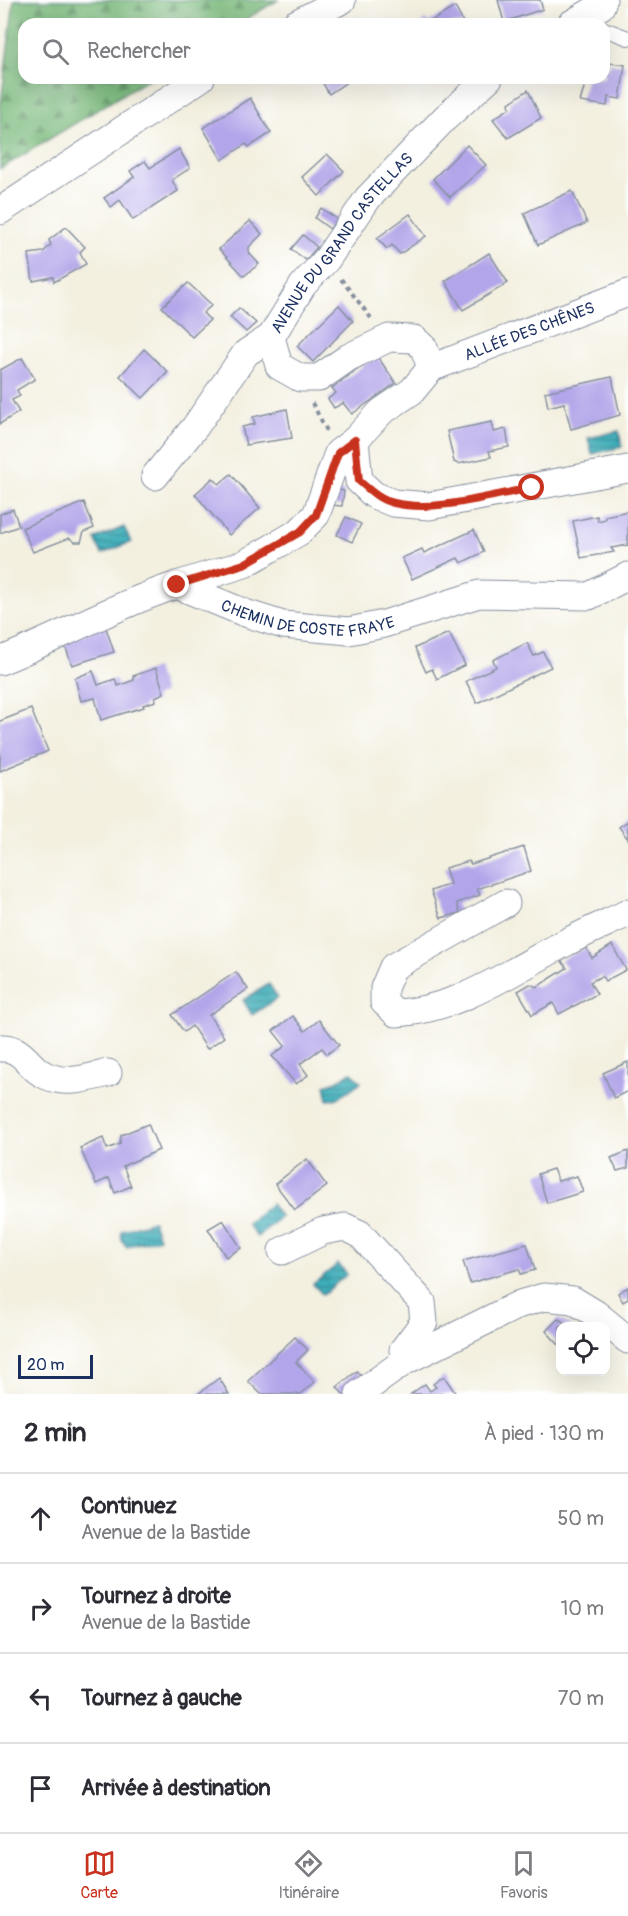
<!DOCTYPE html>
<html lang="fr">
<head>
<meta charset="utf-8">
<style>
  :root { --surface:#fff; --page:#f2f2f3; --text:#2b2b33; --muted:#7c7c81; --line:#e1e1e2; --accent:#c8321e }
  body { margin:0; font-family:Pangolin,sans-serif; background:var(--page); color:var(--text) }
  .controls { position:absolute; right:18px; bottom:18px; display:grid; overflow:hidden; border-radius:12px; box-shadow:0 6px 24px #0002 }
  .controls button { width:54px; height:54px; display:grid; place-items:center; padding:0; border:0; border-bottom:2px solid var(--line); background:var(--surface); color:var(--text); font:30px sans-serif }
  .scale { position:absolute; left:18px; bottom:15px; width:75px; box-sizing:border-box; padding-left:6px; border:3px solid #1b2f5e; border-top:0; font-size:16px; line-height:21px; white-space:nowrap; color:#1b2f5e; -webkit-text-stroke:4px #fff; paint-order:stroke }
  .stop { position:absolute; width:18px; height:18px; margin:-14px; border:4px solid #c8321e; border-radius:50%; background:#fff }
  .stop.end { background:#c8321e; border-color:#fff; box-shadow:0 2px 6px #0008 }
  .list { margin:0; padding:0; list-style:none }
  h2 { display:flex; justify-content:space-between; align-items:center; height:78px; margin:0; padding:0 24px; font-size:26px }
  h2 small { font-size:20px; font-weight:400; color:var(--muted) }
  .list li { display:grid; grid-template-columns:39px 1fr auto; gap:18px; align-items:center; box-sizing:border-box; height:90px; padding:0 24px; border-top:2px solid var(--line) }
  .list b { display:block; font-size:22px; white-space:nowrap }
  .list p { margin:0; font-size:20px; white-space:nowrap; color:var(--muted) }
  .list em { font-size:20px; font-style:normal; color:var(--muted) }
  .icon { flex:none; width:33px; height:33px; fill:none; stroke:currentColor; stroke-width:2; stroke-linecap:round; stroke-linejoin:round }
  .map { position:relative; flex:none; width:628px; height:1394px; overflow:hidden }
  .search { position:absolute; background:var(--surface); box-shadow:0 6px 24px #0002; left:18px; right:18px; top:18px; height:66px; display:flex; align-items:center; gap:15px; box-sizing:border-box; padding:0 21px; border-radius:18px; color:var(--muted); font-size:22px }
  .sheet { height:438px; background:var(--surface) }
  nav { display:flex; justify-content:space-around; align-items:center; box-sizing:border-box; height:84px; border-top:2px solid var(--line); background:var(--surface); font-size:16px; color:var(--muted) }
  nav a { display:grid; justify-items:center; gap:3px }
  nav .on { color:var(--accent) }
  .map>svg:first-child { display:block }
</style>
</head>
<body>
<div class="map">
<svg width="628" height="1394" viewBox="0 0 628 1394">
  <defs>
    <pattern id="forest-firs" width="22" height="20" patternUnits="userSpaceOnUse" patternTransform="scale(1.5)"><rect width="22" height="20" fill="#79b97a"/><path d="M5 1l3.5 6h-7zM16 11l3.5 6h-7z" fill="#629767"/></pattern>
    <pattern id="water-rules" width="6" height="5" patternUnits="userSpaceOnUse" patternTransform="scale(1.5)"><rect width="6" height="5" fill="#3dadb8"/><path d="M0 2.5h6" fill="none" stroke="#328d99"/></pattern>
  </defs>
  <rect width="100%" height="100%" fill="#fff"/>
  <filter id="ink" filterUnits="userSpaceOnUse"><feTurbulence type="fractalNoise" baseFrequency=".0167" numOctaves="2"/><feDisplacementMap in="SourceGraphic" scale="12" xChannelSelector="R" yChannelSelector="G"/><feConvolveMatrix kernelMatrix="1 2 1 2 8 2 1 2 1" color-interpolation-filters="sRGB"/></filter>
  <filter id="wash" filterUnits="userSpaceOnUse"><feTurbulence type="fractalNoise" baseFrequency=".008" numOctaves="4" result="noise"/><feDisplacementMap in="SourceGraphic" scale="24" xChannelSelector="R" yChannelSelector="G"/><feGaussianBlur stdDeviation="1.35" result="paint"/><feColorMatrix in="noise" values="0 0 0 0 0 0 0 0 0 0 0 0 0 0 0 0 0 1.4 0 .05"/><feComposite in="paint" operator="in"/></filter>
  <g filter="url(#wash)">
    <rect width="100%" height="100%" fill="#f3f0e0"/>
    <path fill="url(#forest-firs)" stroke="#4a746c" stroke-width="1.5" d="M14 0H278L238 24H24V78H150L0 169V110Z"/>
    <g fill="url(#water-rules)" stroke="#2c6e8b" stroke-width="1.5">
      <path d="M619 431 622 447 592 454 588 438Z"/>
      <path d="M124 527 131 542 102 554 95 539Z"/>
      <path d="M269 984 278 998 252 1015 243 1000Z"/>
      <path d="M351 1072 361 1082 338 1098 328 1100 325 1085 337 1081Z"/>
      <path d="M271 1204 281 1217 257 1237 247 1224Z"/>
      <path d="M153 1221 159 1238C153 1242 137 1242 127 1247L122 1241 121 1231Z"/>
      <path d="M338 1264 347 1274 323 1295 313 1284Z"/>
    </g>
    <g id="blocks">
      <g fill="#b2a5e9">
        <path d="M498 0H540L543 9 504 22Z"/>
        <path d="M455 7 464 24H420L426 20 428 23Z"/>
        <path d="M610 63 625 65 620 99 608 97 607 106 580 102 587 78H604V68H609Z"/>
        <path d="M320 78H353L329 94Z"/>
        <path d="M528 90 541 118 508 138 493 119 510 108 509 103Z"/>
        <path d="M250 98 271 133 249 147 246 144 222 160 203 128Z"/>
        <path d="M467 145 486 165 450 197 433 179Z"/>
        <path d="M179 149 190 168 172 180 178 191 133 220 120 200 111 207 104 198 134 177 130 171 145 161 150 168Z"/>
        <path d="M327 154 344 171 319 196 302 177Z"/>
        <path d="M572 191 587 223 538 245 524 213Z"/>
        <path d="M321 208 337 219 330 229 315 218Z"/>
        <path d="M410 214 426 236 400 254 392 245 387 249 377 238Z"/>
        <path d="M250 221 262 234 249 247V253L259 264 244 276 219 249Z"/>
        <path d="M66 227 85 247 80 252 86 264 54 282 53 277 33 281 29 254 43 252 51 245 49 240Z"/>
        <path d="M303 235 317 247 306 260 291 249Z"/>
        <path d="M489 253 508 283 463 310 445 281Z"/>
        <path d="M188 283 212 305 203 313 210 320 192 337 162 307Z"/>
        <path d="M339 305 353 321 313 362 297 346Z"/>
        <path d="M239 308 256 323 246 332 230 317Z"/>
        <path d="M144 349 168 372 143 398 120 376Z"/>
        <path d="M377 356 396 383 352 414 343 403 334 408 328 399 336 393 332 388Z"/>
        <path d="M22 358 35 379 17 390 20 396 12 400 19 412 0 424V370Z"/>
        <path d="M612 377 620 415 571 429 564 403 548 407 545 392Z"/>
        <path d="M287 409 292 438 246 445 242 427 255 424 253 417Z"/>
        <path d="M492 422 494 432 506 429 509 447 489 451 491 457 458 464 454 462 447 431Z"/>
        <path d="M231 474 260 508 229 535 195 494 213 478 219 484Z"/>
        <path d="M334 489 344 491 342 506 331 505Z"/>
        <path d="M84 502 94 528 84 532 81 542H75L69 538 33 552 22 528Z"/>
        <path d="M13 509 19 526 0 533V514Z"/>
        <path d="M628 511V545L611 548 614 552 581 558 573 521 597 516 598 521 605 519V516Z"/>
        <path d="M346 517 361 524 352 542 337 535Z"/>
        <path d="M474 530 484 552 461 563 458 558 412 579 402 558 422 549 424 553Z"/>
        <path d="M105 625 114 652 72 665 64 643Z"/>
        <path d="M449 633 465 665 437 679 432 669 426 672 415 648Z"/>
        <path d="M527 643 534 656 543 652 551 667 477 703 466 681 496 667 493 660Z"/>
        <path d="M156 668 164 693 155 697 156 701 143 705 144 707 101 720 95 698 81 701 75 678 93 671 98 685 115 679 118 686 134 680 133 676Z"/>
        <path d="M31 709 48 751 0 771V721Z"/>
        <path d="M628 821V839L619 827Z"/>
        <path d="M524 847 531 871 477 889 480 895 457 903 460 913 441 918 431 891 450 884 445 868 469 861 471 864Z"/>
        <path d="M612 945 626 970 605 981 602 976 590 982 597 994 559 1014 553 1003 532 1015 518 991 530 984 537 987 567 968 561 960 586 948 592 958Z"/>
        <path d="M236 972 248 989 209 1015 224 1037 207 1049 192 1026 184 1032 172 1015Z"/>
        <path d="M293 1016 305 1031 319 1020 339 1045 327 1054 322 1048 300 1064 308 1075 296 1084 272 1056 285 1046 273 1031Z"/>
        <path d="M628 1062V1091L614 1098 603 1073Z"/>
        <path d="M148 1124 159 1150 123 1166 131 1186 115 1193 109 1178 96 1184 80 1148 103 1138 107 1149 120 1144 121 1135Z"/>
        <path d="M628 1151V1168L617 1171 611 1158Z"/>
        <path d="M307 1159 327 1186 295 1210 275 1184Z"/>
        <path d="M553 1169 558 1181 577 1176 583 1192 547 1203 538 1174Z"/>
        <path d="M223 1220 241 1248 226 1257 208 1229Z"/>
        <path d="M527 1244 535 1270 521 1274 519 1269 470 1283 463 1261Z"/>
        <path d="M628 1287V1299L623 1302 618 1293Z"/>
        <path d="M558 1319 571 1326H560V1346L546 1331Z"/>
        <path d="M295 1337 308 1350 296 1362 315 1382 301 1394H261L248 1381Z"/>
        <path d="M357 1371 365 1381 349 1394H343L337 1387Z"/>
        <path d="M444 1376 456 1394H411L425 1384 430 1391 436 1387 433 1384Z"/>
        <path d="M219 1378 229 1394H198Z"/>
      </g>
    </g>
  </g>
  <g filter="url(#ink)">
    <use href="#blocks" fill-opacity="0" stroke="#87909f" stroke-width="1.5"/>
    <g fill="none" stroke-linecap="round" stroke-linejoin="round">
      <defs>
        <path id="lane" d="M604 29 628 38"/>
        <g id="street">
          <path d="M295 24 342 0"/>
          <path d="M571 24 601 6 603 0"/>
          <path d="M0 211 201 78"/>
          <path id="s1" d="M431 368 424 348 414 339 389 338 349 357 319 378H300L279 366 271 337 303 285 327 259 368 198 445 118 489 78"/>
          <path d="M431 368 412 391 381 412 355 440 359 481 374 495 393 503 429 506 628 469"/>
          <path id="s2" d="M431 368 628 293"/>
          <path d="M155 476 195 427 246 353 271 337"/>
          <path d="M177 585 244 564 299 532 316 515 338 453 355 440"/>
          <path id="s3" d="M0 661C60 637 116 605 177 585L245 613 283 625 349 631 384 624 479 594 589 596 628 576"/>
          <path d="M506 903 393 967 384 988V1002L396 1013C458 1010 512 971 565 943 586 932 607 923 628 913"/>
          <path d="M0 1048C24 1046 28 1069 47 1076 68 1085 87 1078 108 1073"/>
          <path d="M282 1251 323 1231 345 1227 360 1234 422 1302 424 1322 403 1350 405 1361"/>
          <path d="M359 1394 405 1361 520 1304 544 1297 573 1300 596 1314 628 1340"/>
        </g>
      </defs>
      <use href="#lane" stroke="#87909f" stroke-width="16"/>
      <use href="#street" stroke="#87909f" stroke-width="29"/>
      <g stroke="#87909f" stroke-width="4" stroke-dasharray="4.5 4.5" stroke-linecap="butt">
        <path d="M341 279 371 318"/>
        <path d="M312 403 327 431"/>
      </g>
      <use href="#lane" stroke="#fff" stroke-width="14"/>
      <use href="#street" stroke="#fff" stroke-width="27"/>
    </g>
  </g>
  <g fill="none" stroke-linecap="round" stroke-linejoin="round" filter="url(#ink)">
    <path stroke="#c8321e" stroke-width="8" d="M177 585 244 564 300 532 316 515 338 453 355 440 359 481C370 490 379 500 394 503 435 513 491 495 532 488"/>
  </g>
  <g text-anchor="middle" stroke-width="5" stroke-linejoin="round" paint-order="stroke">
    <g font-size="16" fill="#1b2f5e" stroke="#fff">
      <text dy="6" stroke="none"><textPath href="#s1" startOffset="332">AVENUE DU GRAND CASTELLAS</textPath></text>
      <text dy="6" stroke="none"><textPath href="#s2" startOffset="105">ALLÉE DES CHÊNES</textPath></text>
      <text dy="6" stroke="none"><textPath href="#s3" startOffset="330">CHEMIN DE COSTE FRAYE</textPath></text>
    </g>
  </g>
</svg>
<div class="controls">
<button><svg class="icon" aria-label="locate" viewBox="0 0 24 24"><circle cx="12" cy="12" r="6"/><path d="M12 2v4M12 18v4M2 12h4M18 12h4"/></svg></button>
</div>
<div class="scale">20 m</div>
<div class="stop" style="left:532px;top:488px"></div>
<div class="stop end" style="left:177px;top:585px"></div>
<div class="search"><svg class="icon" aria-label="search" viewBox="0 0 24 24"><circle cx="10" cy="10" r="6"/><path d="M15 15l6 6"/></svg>Rechercher</div>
</div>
<section class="sheet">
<h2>2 min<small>À pied · 130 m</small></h2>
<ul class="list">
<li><svg class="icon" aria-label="ahead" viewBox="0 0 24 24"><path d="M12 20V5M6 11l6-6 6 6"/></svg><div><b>Continuez</b><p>Avenue de la Bastide</p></div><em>50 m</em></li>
<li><svg class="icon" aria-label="right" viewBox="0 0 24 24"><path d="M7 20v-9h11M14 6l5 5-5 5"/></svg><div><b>Tournez à droite</b><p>Avenue de la Bastide</p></div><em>10 m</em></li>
<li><svg class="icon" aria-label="left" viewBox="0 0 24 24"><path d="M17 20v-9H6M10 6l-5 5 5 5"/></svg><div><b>Tournez à gauche</b></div><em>70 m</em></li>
<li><svg class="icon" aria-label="arrive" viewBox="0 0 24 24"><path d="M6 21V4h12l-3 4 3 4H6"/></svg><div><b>Arrivée à destination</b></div></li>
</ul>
</section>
<nav>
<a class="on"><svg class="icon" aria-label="map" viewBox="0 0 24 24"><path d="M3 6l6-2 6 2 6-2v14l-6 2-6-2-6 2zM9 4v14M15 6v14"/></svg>Carte</a>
<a><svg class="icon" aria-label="directions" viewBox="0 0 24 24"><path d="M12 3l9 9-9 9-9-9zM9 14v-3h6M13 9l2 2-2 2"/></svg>Itinéraire</a>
<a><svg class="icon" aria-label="saved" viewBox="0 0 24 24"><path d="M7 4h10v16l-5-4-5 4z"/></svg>Favoris</a>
</nav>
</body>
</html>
